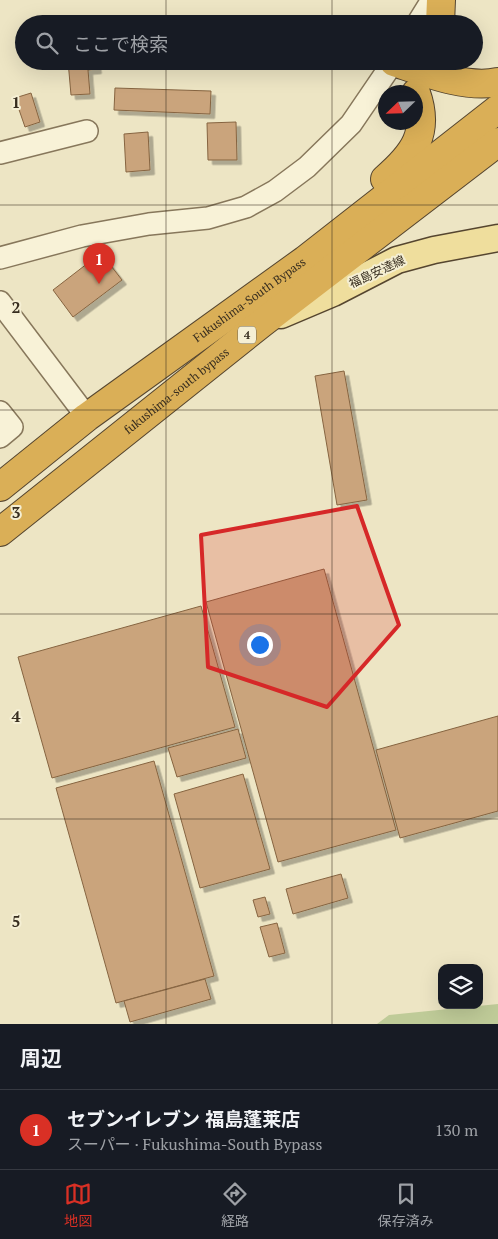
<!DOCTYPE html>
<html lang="ja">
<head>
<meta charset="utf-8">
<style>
  :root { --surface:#171b24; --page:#20242c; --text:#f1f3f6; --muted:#9ea1a6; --line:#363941; --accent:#d93025 }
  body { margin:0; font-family:"PT Serif","Noto Sans JP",serif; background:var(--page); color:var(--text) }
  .controls { position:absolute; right:15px; bottom:15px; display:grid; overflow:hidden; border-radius:10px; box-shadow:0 5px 20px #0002 }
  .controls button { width:45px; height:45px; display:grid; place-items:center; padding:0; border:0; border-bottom:1px solid var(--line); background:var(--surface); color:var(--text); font:25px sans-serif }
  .compass { position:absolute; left:378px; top:85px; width:45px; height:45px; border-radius:50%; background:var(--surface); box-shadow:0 5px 20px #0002; rotate:247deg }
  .you { position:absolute; left:259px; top:644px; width:18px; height:18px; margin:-12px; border:4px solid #fff; border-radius:50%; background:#1a73e8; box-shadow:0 0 0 8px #1a73e833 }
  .badge { display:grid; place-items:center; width:32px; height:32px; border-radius:50%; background:var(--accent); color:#fff; font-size:16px; font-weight:700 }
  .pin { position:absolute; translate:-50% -41px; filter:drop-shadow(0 1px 2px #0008) }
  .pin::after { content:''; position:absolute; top:26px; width:18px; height:15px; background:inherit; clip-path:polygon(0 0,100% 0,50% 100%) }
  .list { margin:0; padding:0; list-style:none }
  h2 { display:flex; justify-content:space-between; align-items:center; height:65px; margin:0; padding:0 20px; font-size:21px }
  h2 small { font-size:16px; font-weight:400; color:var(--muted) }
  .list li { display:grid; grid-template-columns:32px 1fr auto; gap:15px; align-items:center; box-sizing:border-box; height:80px; padding:0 20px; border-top:1px solid var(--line) }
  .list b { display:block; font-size:19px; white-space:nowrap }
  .list p { margin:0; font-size:16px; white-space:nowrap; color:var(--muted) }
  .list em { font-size:16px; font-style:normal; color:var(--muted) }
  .icon { flex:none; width:28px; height:28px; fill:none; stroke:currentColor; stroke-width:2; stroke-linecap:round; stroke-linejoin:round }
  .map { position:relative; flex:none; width:498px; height:1024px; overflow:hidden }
  .search { position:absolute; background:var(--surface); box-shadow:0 5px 20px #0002; left:15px; right:15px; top:15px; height:55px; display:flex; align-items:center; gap:12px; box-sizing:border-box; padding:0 18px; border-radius:28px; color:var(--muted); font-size:19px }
  .sheet { height:145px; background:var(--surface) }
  nav { display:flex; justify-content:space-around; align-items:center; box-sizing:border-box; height:70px; border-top:1px solid var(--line); background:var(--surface); font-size:14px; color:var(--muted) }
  nav a { display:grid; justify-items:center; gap:2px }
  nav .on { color:var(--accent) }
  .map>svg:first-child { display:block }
</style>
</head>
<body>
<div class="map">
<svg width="498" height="1024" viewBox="0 0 498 1024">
  <defs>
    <filter id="shadow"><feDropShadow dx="4.5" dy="4.5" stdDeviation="0" flood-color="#0004"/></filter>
  </defs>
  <rect width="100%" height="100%" fill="#ede5c4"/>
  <path fill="#bfcb98" d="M498 1004V1024H377L389 1015Z"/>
  <g fill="#caa47b" stroke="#866441" filter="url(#shadow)">
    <path d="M68 61H96L97 69 88 70 90 94 71 95Z"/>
    <path d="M115 88 211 91 210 114 114 110Z"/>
    <path d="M31 93 40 122 25 127 15 98Z"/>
    <path d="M236 122 237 160H208L207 123Z"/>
    <path d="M148 132 150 170 126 172 124 134Z"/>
    <path d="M101 253 122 280 73 317 53 290Z"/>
    <path d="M344 371 367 500 337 505 315 376Z"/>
    <path d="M324 569 396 830 278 862 206 602Z"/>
    <path d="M201 606 235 727 52 778 18 657Z"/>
    <path d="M498 716V811L400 838 376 750Z"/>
    <path d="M238 729 246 758 177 777 168 748Z"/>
    <path d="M154 761 214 976 116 1003 56 788Z"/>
    <path d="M243 774 270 869 200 888 174 794Z"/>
    <path d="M341 874 348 898 293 914 286 889Z"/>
    <path d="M265 897 270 914 258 917 253 900Z"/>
    <path d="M277 923 285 953 269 957 260 927Z"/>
    <path d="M205 979 211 999 130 1022 124 1001Z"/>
  </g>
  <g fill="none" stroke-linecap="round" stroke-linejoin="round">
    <defs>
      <g id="minor">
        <path d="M417 24 432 0"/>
        <path d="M0 153 87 131"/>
        <path d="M0 258 82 236 149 224 208 218 246 207 275 191 307 167 351 124 394 61"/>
        <path d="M0 302 87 417"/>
        <path d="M0 412 12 427 0 437"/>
      </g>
      <path id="major" d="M281 315 333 293 397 260 434 250 498 238"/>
      <g id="highway">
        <path d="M440 24 441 0"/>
        <path d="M394 62C424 72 466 89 498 82"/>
        <path d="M385 179C414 154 430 133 416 93"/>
        <path id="s1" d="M0 487 87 417 305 260 498 109"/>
        <path id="s2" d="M0 532 262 323 498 142"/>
      </g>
    </defs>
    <use href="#minor" stroke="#87775b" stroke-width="24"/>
    <use href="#major" stroke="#55452f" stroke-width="29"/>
    <use href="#highway" stroke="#55452f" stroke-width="30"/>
    <use href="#minor" stroke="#f8f2d7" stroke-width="21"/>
    <use href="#major" stroke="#efde9d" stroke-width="26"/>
    <use href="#highway" stroke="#daaf57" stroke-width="28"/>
  </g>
  <path fill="#d62828" fill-opacity="0.2" stroke="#d62828" stroke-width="4" stroke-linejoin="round" d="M357 506 399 625 327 707 208 667 201 535Z"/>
  <path fill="none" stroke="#372d1f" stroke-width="1" stroke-opacity="0.55" d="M166 0V24M332 0V24M166 61V1024M332 61V1024M0 205H498M0 410H498M0 614H498M0 819H498"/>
  <g text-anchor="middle" stroke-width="4" stroke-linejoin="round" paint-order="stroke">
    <rect fill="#f5efd4" stroke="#706755" stroke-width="1" x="238" y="326.5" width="18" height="17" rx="4"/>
    <g font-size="11" font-weight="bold" fill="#372d1f">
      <text x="247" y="339">4</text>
    </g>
    <g font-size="12" fill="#372d1f" stroke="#f5efd4">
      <text transform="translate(377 272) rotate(-25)" y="4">福島安達線</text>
      <text dy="4" stroke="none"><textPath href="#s1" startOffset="312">Fukushima-South Bypass</textPath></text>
      <text dy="4" stroke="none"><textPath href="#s2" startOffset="226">fukushima-south bypass</textPath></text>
    </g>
  </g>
  <g font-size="16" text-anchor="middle" font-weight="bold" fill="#372d1f" stroke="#f5efd4" stroke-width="4" stroke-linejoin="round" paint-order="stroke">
    <text x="16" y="108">1</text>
    <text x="16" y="313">2</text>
    <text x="16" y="518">3</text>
    <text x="16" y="722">4</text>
    <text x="16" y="927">5</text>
  </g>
</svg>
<div class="controls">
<button><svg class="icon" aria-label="layers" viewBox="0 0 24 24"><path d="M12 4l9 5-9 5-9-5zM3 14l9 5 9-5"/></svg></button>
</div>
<svg class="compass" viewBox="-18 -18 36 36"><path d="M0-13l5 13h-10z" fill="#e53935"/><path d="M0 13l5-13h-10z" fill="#9ea1a6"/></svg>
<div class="you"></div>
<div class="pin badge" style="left:99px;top:284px">1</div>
<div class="search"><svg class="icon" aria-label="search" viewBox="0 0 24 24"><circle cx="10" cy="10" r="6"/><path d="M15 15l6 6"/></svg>ここで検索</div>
</div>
<section class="sheet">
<h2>周辺<small></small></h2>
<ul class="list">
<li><span class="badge">1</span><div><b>セブンイレブン 福島蓬莱店</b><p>スーパー · Fukushima-South Bypass</p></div><em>130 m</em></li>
</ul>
</section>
<nav>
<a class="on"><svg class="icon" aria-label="map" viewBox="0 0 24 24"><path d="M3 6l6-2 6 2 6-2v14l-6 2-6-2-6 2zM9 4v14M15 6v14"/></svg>地図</a>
<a><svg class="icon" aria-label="directions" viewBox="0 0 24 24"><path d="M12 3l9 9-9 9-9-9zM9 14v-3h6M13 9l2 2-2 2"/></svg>経路</a>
<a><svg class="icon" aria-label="saved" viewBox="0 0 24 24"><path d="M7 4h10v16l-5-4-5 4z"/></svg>保存済み</a>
</nav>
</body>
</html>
